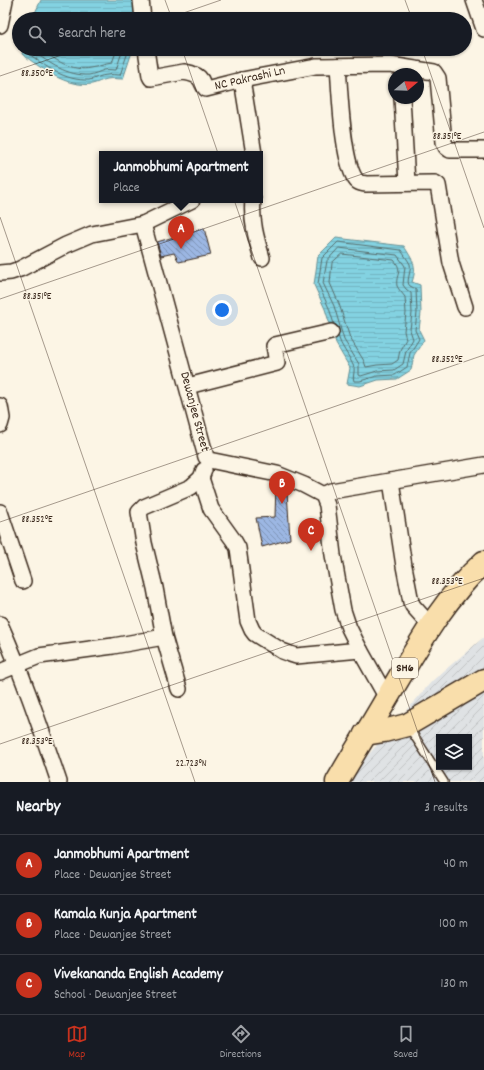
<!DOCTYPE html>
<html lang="en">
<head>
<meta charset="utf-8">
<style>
  body { margin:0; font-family:Dekko,sans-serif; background:#242831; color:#f1f3f6 }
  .controls { position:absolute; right:12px; bottom:12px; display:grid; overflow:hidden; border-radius:0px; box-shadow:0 1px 3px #0004 }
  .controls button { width:36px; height:36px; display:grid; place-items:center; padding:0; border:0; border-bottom:1px solid #363941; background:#171b24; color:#f1f3f6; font:20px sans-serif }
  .compass { position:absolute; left:388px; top:68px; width:36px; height:36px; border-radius:50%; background:#171b24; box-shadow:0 1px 3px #0004; rotate:71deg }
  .you { position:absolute; left:222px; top:310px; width:14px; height:14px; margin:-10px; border:3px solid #fff; border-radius:50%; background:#1a73e8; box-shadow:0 0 0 6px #1a73e833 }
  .badge { display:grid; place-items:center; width:26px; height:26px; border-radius:50%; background:#c8321e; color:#fff; font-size:13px; font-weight:700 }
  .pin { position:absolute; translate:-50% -33px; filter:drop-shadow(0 1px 2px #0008) }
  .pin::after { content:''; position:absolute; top:21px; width:14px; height:12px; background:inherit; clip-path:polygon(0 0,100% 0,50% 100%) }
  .popup { position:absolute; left:99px; top:151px; width:164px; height:52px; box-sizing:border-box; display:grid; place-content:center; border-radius:0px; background:#171b24; filter:drop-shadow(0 1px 3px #0005); font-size:13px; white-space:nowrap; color:#9ea1a6 }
  .popup b { font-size:15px; color:#f1f3f6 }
  .popup::after { content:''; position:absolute; left:50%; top:100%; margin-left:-8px; border:8px solid transparent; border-top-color:#171b24 }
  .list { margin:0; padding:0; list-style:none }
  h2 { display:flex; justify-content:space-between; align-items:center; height:52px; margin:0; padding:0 16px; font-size:17px }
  h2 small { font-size:13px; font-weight:400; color:#9ea1a6 }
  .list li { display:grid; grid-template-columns:26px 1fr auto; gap:12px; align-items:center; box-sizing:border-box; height:60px; padding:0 16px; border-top:1px solid #363941 }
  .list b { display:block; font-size:15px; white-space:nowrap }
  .list p { margin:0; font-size:13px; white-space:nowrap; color:#9ea1a6 }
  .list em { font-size:13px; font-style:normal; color:#9ea1a6 }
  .icon { flex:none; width:22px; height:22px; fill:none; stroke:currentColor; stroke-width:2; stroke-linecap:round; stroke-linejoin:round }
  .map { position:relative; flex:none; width:484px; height:782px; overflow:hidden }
  .search { position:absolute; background:#171b24; box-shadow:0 1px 3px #0004; left:12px; right:12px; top:12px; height:44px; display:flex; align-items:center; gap:10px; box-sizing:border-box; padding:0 14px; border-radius:22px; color:#9ea1a6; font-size:15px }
  .sheet { height:232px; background:#171b24 }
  nav { display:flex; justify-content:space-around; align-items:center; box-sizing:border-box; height:56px; border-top:1px solid #363941; background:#171b24; font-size:11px; color:#9ea1a6 }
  nav a { display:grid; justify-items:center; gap:2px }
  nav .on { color:#c8321e }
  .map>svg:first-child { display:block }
  .industrial { fill:url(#industrial-furrows); fill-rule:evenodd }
  .water { fill:url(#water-rules); stroke:#668f93 }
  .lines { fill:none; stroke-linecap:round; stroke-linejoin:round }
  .shore { stroke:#586d6c; stroke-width:1 }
  .building { fill:url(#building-back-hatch); stroke:#3b2a1e }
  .lane-casing { stroke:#3b2a1e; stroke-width:10 }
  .street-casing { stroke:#3b2a1e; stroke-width:18 }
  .primary-casing { stroke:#3b2a1e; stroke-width:25 }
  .lane { stroke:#fcf5e5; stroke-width:7 }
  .street { stroke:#fcf5e5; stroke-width:15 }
  .primary { stroke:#f9deab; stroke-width:22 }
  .ticks { fill:none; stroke:#3b2a1e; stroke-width:1; stroke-opacity:0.45 }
  .labels { text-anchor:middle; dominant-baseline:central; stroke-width:3; stroke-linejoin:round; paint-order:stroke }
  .shield { fill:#fcf5e5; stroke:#75675a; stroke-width:1 }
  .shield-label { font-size:12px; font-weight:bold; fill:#3b2a1e }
  .street-label { font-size:13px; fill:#3b2a1e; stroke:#fcf5e5 }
  .ticks-label { font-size:10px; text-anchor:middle; fill:#3b2a1e; stroke:#fcf5e5; stroke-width:3; stroke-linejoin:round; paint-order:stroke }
</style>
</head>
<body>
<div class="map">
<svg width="484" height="782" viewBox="0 0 484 782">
  <defs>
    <pattern id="industrial-furrows" width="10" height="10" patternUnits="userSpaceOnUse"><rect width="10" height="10" fill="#dfe2e4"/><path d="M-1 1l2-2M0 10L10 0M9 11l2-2" fill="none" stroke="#c0c2c3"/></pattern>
    <pattern id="water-rules" width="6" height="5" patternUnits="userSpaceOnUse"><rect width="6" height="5" fill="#83d2e1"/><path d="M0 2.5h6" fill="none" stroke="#72b4c1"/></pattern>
    <pattern id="building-back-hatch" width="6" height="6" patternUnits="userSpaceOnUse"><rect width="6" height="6" fill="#9cb7e3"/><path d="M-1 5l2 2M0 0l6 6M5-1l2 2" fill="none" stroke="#8095b7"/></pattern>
  </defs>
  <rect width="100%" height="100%" fill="#fcf5e5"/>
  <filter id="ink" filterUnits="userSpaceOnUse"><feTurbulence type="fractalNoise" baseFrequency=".025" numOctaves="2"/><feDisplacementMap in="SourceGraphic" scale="8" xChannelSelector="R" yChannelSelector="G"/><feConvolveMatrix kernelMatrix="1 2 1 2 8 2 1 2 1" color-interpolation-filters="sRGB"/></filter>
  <g filter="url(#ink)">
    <!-- industrial -->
    <path class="industrial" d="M484,637v145h-139l87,-101zM439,737h30v30h-30z"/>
    <!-- water -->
    <g class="water">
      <path d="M41,0h96l-1,19h-103l1,-4z"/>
      <path d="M23,49h110l-10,30c-5,0 -11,-1 -16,0 -5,1 -10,4 -15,5 -26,4 -51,-16 -70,-30z"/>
      <path d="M336,238l68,8c8,14 14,19 8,36l8,3 1,28 -2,17 5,10 -10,15 -3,15 -14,9 -19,1 -18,6 -13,-2 3,-16 -14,-24 -11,-35 -11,-24 4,-29z"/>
    </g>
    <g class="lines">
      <!-- shore -->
      <g class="shore">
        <path d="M27,49l1,4c18,14 37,28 61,27 6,-1 12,-5 18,-5 4,-1 9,0 13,0l9,-26"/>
        <path d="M32,49l1,2c16,12 34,25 56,24 5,-1 10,-3 15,-5 4,-1 8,0 12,0l7,-21"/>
        <path d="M40,49c14,10 32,23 50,19 8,-1 14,-4 22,-5l5,-14"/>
        <path d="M339,248l58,7 8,11 -2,19 3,4 5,4 1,20 -2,17 3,9 -7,12 -3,13 -9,6 -17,1 -16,5 -2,-1v-11l-15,-24 -10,-34 -11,-23 4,-22z"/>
        <path d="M342,254l52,6c10,12 1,14 3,26 2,4 5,7 8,11l1,16 -2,18 2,8 -6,11 -2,10 -6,4 -15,1 -11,2 -2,-6 -14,-23 -11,-34 -9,-21 2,-20z"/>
        <path d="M334,324l-5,-16 -11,-24 4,-26 16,-16 63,8c3,5 7,10 9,14 2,7 -5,18 0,22 2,1 4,2 6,3l1,24 -2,17 4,9 -9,14 -3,14 -12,8 -18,1 -17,5h-6c-2,-5 2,-11 -1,-16 -4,-10 -12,-18 -15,-29"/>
      </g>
    </g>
    <!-- building -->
    <g class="building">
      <path d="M204,228l7,27 -32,7 -5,-9 -13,3 -4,-14z"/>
      <path d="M276,483l3,1 8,7 3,48 -28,8 -6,-29 19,-1z"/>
    </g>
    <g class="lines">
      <defs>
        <path id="lane" d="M408,726l36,56"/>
        <g id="street">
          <path d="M141,0l2,19"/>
          <path d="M474,0l10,29"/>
          <path d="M0,25l5,-25"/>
          <path d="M146,49l4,27 1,2 33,-6c6,1 14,3 17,8 2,4 2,6 5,9l36,-9 74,-14 74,-1 44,7 4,6 6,64 2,5 4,3h34"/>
          <path d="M338,66c2,24 4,99 19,115 3,3 5,2 9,3l66,-1h3l3,2 13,78 14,44"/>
          <path d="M242,80l12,74"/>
          <path d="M402,98l5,85"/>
          <path d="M253,200c-2,20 3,38 9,58"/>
          <path d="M143,224l63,233 3,3 68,14 27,11 19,10 4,10 6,50 10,55 6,18 11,22 27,48"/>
          <path d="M0,273l11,-1 9,-3 46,-24 26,-11 51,-10 49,-24"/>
          <path d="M188,386l89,-23 -3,-17 1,-1 56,-13"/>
          <path d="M0,406l2,12 -2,7"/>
          <path d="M201,478l10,31 23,32 4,7 10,73 4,9 3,4 27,17 11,4 3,1 64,-6"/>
          <path d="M391,481l13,85 7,36 2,4 18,20"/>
          <path d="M323,495l8,-4 153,-26"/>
          <path d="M0,512l23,69"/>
          <path d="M0,624c23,51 41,105 59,158"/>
          <path d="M0,672l39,-16 74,-10 51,-9"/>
          <path d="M179,689l-15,-52 -9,-49 -11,-45 -5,-31 5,-5 47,-20 10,-9 3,-8"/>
        </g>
        <g id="primary">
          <path d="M365,734l19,-3 23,-6 77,-45"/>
          <path d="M337,782c16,-28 34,-56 50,-84 29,-48 55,-98 97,-136"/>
        </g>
      </defs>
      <!-- lane casing -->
      <use href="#lane" class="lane-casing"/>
      <!-- street casing -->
      <use href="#street" class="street-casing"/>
      <!-- primary casing -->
      <use href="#primary" class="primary-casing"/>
      <!-- lane -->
      <use href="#lane" class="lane"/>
      <!-- street -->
      <use href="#street" class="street"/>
      <!-- primary -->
      <use href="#primary" class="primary"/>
    </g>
  </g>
  <!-- ticks -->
  <path class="ticks" d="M165,0l7,19M405,0l7,19M166,19l55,-19M182,49l253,733M422,49l62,179M0,76l79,-27M0,217l195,565M0,299l484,-167M0,522l484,-167M0,744l484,-166"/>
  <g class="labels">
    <!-- shield labels -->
    <rect class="shield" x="392" y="658" width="26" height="20" rx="3"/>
    <g class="shield-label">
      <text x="405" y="668">SH6</text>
    </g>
    <!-- street labels -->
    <g class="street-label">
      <text transform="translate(250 79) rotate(-13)">NC Pakrashi Ln</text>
      <text transform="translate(194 412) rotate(75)">Dewanjee Street</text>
    </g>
  </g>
  <g class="ticks-label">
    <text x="37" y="76">88.350°E</text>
    <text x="447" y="139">88.351°E</text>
    <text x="37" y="299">88.351°E</text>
    <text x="447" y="362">88.352°E</text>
    <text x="37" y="522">88.352°E</text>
    <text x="447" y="584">88.353°E</text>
    <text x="37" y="744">88.353°E</text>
    <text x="191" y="766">22.723°N</text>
  </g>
</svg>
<div class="controls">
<button><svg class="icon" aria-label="layers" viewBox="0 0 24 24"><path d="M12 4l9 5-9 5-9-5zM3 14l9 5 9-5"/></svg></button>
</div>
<svg class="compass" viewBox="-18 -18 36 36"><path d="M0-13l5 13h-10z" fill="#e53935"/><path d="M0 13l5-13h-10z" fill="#9ea1a6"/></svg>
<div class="you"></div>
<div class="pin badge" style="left:181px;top:249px">A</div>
<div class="popup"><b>Janmobhumi Apartment</b>Place</div>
<div class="pin badge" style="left:282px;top:504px">B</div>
<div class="pin badge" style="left:311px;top:551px">C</div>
<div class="search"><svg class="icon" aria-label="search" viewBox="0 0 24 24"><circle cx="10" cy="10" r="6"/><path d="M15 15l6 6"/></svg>Search here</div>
</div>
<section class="sheet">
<h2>Nearby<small>3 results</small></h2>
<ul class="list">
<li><span class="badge">A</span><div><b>Janmobhumi Apartment</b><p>Place · Dewanjee Street</p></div><em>40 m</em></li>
<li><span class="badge">B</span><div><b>Kamala Kunja Apartment</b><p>Place · Dewanjee Street</p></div><em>100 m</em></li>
<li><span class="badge">C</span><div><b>Vivekananda English Academy</b><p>School · Dewanjee Street</p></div><em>130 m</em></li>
</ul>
</section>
<nav>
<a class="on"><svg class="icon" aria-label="map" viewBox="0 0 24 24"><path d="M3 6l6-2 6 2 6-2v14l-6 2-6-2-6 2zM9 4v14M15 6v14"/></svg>Map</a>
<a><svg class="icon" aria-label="directions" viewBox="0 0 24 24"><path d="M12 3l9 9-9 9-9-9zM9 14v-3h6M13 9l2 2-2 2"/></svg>Directions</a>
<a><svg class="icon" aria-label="saved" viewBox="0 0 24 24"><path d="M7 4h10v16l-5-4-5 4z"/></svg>Saved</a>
</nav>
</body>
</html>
